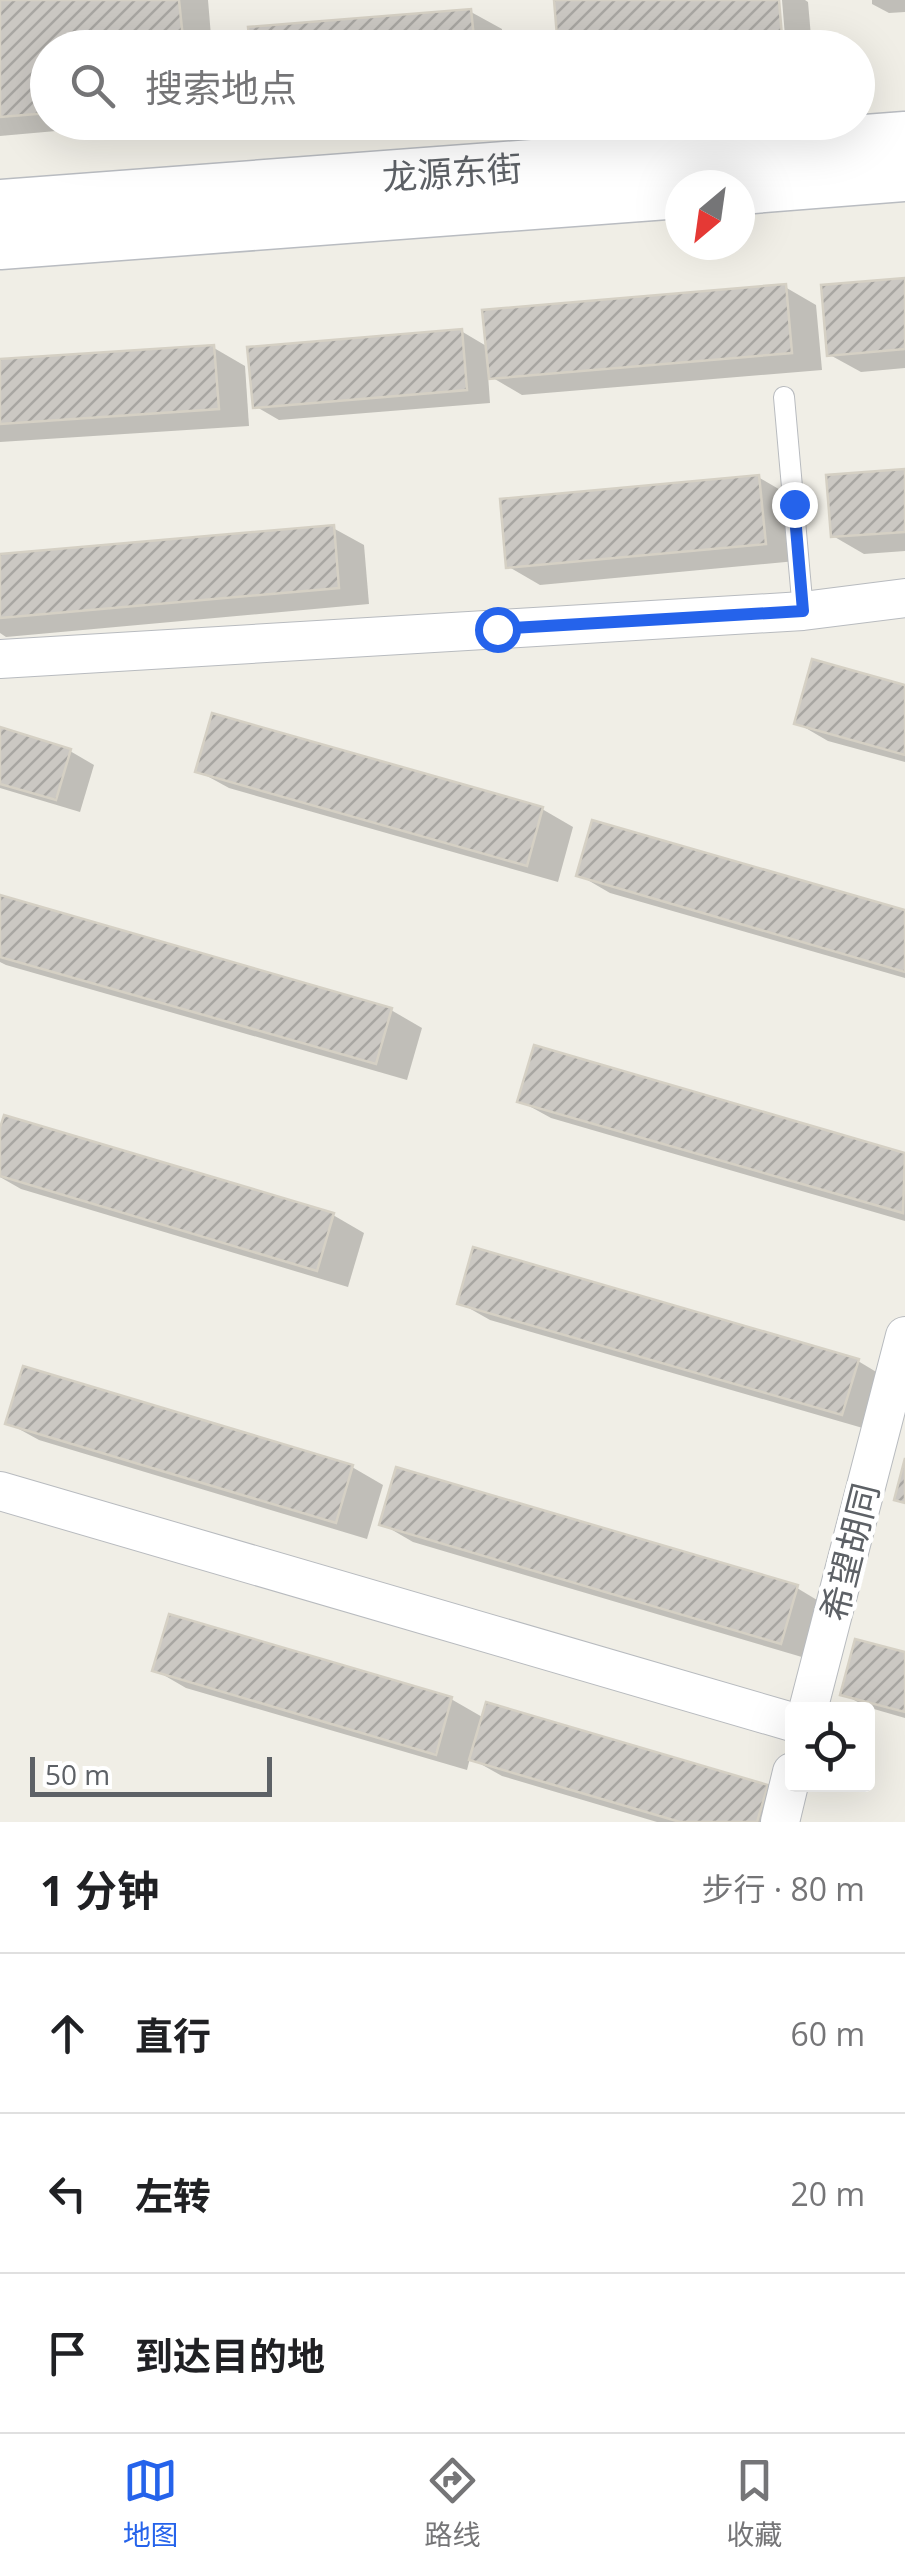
<!DOCTYPE html>
<html lang="zh">
<head>
<meta charset="utf-8">
<style>
  body { margin:0; font-family:"Open Sans","Noto Sans SC",sans-serif; background:#f6f6f6; color:#202124 }
  .controls { position:absolute; right:30px; bottom:30px; display:grid; overflow:hidden; border-radius:10px; box-shadow:0 10px 40px #0002 }
  .controls button { width:90px; height:90px; display:grid; place-items:center; padding:0; border:0; border-bottom:2px solid #e0e0e0; background:#fff; color:#202124; font:50px sans-serif }
  .compass { position:absolute; left:665px; top:170px; width:90px; height:90px; border-radius:50%; background:#fff; box-shadow:0 10px 40px #0002; rotate:209deg }
  .scale { position:absolute; left:30px; bottom:25px; width:242px; box-sizing:border-box; padding-left:10px; border:5px solid #5d6166; border-top:0; font-size:28px; line-height:35px; white-space:nowrap; color:#5d6166; -webkit-text-stroke:8px #fff; paint-order:stroke }
  .stop { position:absolute; width:30px; height:30px; margin:-22px; border:8px solid #2563eb; border-radius:50%; background:#fff }
  .stop.end { background:#2563eb; border-color:#fff; box-shadow:0 2px 10px #0008 }
  .list { margin:0; padding:0; list-style:none }
  h2 { display:flex; justify-content:space-between; align-items:center; height:130px; margin:0; padding:0 40px; font-size:42px }
  h2 small { font-size:32px; font-weight:400; color:#757577 }
  .list li { display:grid; grid-template-columns:65px 1fr auto; gap:30px; align-items:center; box-sizing:border-box; height:160px; padding:0 40px; border-top:2px solid #e0e0e0 }
  .list b { display:block; font-size:38px; white-space:nowrap }
  .list em { font-size:32px; font-style:normal; color:#757577 }
  .icon { flex:none; width:55px; height:55px; fill:none; stroke:currentColor; stroke-width:2; stroke-linecap:round; stroke-linejoin:round }
  .map { position:relative; flex:none; width:905px; height:1822px; overflow:hidden }
  .search { position:absolute; background:#fff; box-shadow:0 10px 40px #0002; left:30px; right:30px; top:30px; height:110px; display:flex; align-items:center; gap:25px; box-sizing:border-box; padding:0 35px; border-radius:55px; color:#757577; font-size:38px }
  .sheet { height:610px; background:#fff }
  nav { display:flex; justify-content:space-around; align-items:center; box-sizing:border-box; height:140px; border-top:2px solid #e0e0e0; background:#fff; font-size:28px; color:#757577 }
  nav a { display:grid; justify-items:center; gap:5px }
  nav .on { color:#2563eb }
  .map>svg:first-child { display:block }
  .shadow { fill:#0003 }
  .building { fill:url(#building-hatch); stroke:#d5d0c4; stroke-width:2.5 }
  .lines { fill:none; stroke-linecap:round; stroke-linejoin:round }
  .lane-casing { stroke:#b8bbbf; stroke-width:22 }
  .street-casing { stroke:#b8bbbf; stroke-width:40 }
  .secondary-casing { stroke:#b9bcc1; stroke-width:55 }
  .lane { stroke:#fff; stroke-width:20 }
  .street { stroke:#fff; stroke-width:38 }
  .secondary { stroke:#fff; stroke-width:52 }
  .route { stroke:#2563eb; stroke-width:12 }
  .labels { text-anchor:middle; dominant-baseline:central; stroke-width:9; stroke-linejoin:round; paint-order:stroke }
  .street-label { font-size:35px; fill:#5d6166; stroke:#fff }
</style>
</head>
<body>
<div class="map">
<svg width="905" height="1822" viewBox="0 0 905 1822">
  <defs>
    <pattern id="building-hatch" width="6" height="6" patternUnits="userSpaceOnUse" patternTransform="scale(2.5)"><rect width="6" height="6" fill="#cbc8c3"/><path d="M-1 1l2-2M0 6l6-6M5 7l2-2" fill="none" stroke="#a8a6a2"/></pattern>
  </defs>
  <rect width="100%" height="100%" fill="#f0eee6"/>
  <!-- shadow -->
  <g class="shadow">
    <path d="M0,0h208l4,48h-164v74h109l-157,14z"/>
    <path d="M584,0h221l3,2 4,46h-26l-4,-48z"/>
    <path d="M872,0h33v12l-16,1 -17,-9z"/>
    <path d="M471,12l31,17 1,19h-251z"/>
    <path d="M905,280v88l-44,4 -31,-17z"/>
    <path d="M785,287l31,18 6,65 -300,25 -34,-20 2,28 -211,17 -24,-14 206,-75 27,16z"/>
    <path d="M214,348l31,18 4,60 -249,16v-80z"/>
    <path d="M905,472v79l-41,3 -31,-18z"/>
    <path d="M758,477l31,18 7,66 -256,24 -31,-18z"/>
    <path d="M333,528l31,17 5,59 -363,33 -6,-4v-76z"/>
    <path d="M905,688v74l-77,-21 -31,-18z"/>
    <path d="M0,730l70,21 24,14 -14,47 -80,-24z"/>
    <path d="M198,771l344,38 31,18 -15,55 -329,-94z"/>
    <path d="M579,875l326,38v65l-295,-85z"/>
    <path d="M0,898l391,112 31,18 -15,52 -401,-115 -6,-3z"/>
    <path d="M535,1048l370,107v66l-354,-103 -31,-17z"/>
    <path d="M0,1137l333,78 31,18 -16,54 -327,-98 -21,-12z"/>
    <path d="M460,1303l398,58 30,18 -15,52 -383,-111z"/>
    <path d="M8,1423l344,44 31,18 -16,54 -328,-99z"/>
    <path d="M382,1524l415,64 30,18 -15,54 -399,-118z"/>
    <path d="M171,1617l280,82 33,19 3,-13 280,82 31,18 -5,17h-136l-155,-46 -32,-18 -3,12 -281,-82 -31,-18z"/>
    <path d="M905,1655v63l-38,-11 -24,-13z"/>
  </g>
  <!-- building -->
  <g class="building">
    <path d="M0,0h179l5,48h-136v65l-48,4z"/>
    <path d="M554,0h225l4,48h-225z"/>
    <path d="M471,9l4,39h-225l-2,-21z"/>
    <path d="M905,278v71l-78,7 -6,-71z"/>
    <path d="M786,284l6,69 -303,26 -7,-69z"/>
    <path d="M462,329l5,61 -214,18 -6,-61z"/>
    <path d="M214,345l5,64 -219,15v-65z"/>
    <path d="M905,469v63l-74,5 -5,-62z"/>
    <path d="M759,475l7,69 -260,24 -6,-69z"/>
    <path d="M334,525l5,63 -339,30v-64z"/>
    <path d="M812,659l93,26v70l-111,-31z"/>
    <path d="M212,713l331,94 -16,59 -332,-94z"/>
    <path d="M0,727l71,22 -15,51 -56,-16z"/>
    <path d="M592,820l313,90v62l-329,-96z"/>
    <path d="M0,895l392,113 -16,56 -376,-107z"/>
    <path d="M534,1045l371,108 -2,60 -386,-111z"/>
    <path d="M4,1115l330,98 -17,58 -317,-95v-48z"/>
    <path d="M473,1247l386,112 -17,56 -385,-111z"/>
    <path d="M23,1366l330,99 -17,58 -331,-99z"/>
    <path d="M905,1458v45l-11,-3z"/>
    <path d="M396,1467l402,118 -17,59 -402,-119z"/>
    <path d="M169,1614l283,83 -16,58 -284,-84z"/>
    <path d="M855,1639l50,13v60l-65,-17z"/>
    <path d="M486,1702l282,83 -11,37h-77l-211,-62z"/>
  </g>
  <g class="lines">
    <defs>
      <path id="lane" d="M784,397l19,214"/>
      <g id="street">
        <path d="M0,659l803,-48 102,-13"/>
        <path d="M0,1491l792,231"/>
        <path d="M808,1710l97,-374"/>
        <path d="M780,1822l12,-50"/>
      </g>
      <g id="secondary">
        <path d="M740,188l165,-13"/>
        <path d="M0,206l905,-68"/>
        <path d="M0,243l680,-51"/>
      </g>
    </defs>
    <!-- lane casing -->
    <use href="#lane" class="lane-casing"/>
    <!-- street casing -->
    <use href="#street" class="street-casing"/>
    <!-- secondary casing -->
    <use href="#secondary" class="secondary-casing"/>
    <!-- lane -->
    <use href="#lane" class="lane"/>
    <!-- street -->
    <use href="#street" class="street"/>
    <!-- secondary -->
    <use href="#secondary" class="secondary"/>
  </g>
  <g class="lines">
    <!-- route -->
    <path class="route" d="M497,629l306,-18 -9,-107"/>
  </g>
  <g class="labels">
    <!-- street labels -->
    <g class="street-label">
      <text transform="translate(452 172) rotate(-4)">龙源东街</text>
      <text transform="translate(849 1552) rotate(-76)">希望胡同</text>
    </g>
  </g>
</svg>
<div class="controls">
<button><svg class="icon" aria-label="locate" viewBox="0 0 24 24"><circle cx="12" cy="12" r="6"/><path d="M12 2v4M12 18v4M2 12h4M18 12h4"/></svg></button>
</div>
<svg class="compass" viewBox="-18 -18 36 36"><path d="M0-13l5 13h-10z" fill="#e53935"/><path d="M0 13l5-13h-10z" fill="#757577"/></svg>
<div class="scale">50 m</div>
<div class="stop" style="left:497px;top:629px"></div>
<div class="stop end" style="left:794px;top:504px"></div>
<div class="search"><svg class="icon" aria-label="search" viewBox="0 0 24 24"><circle cx="10" cy="10" r="6"/><path d="M15 15l6 6"/></svg>搜索地点</div>
</div>
<section class="sheet">
<h2>1 分钟<small>步行 · 80 m</small></h2>
<ul class="list">
<li><svg class="icon" aria-label="ahead" viewBox="0 0 24 24"><path d="M12 20V5M6 11l6-6 6 6"/></svg><div><b>直行</b></div><em>60 m</em></li>
<li><svg class="icon" aria-label="left" viewBox="0 0 24 24"><path d="M17 20v-9H6M10 6l-5 5 5 5"/></svg><div><b>左转</b></div><em>20 m</em></li>
<li><svg class="icon" aria-label="arrive" viewBox="0 0 24 24"><path d="M6 21V4h12l-3 4 3 4H6"/></svg><div><b>到达目的地</b></div></li>
</ul>
</section>
<nav>
<a class="on"><svg class="icon" aria-label="map" viewBox="0 0 24 24"><path d="M3 6l6-2 6 2 6-2v14l-6 2-6-2-6 2zM9 4v14M15 6v14"/></svg>地图</a>
<a><svg class="icon" aria-label="directions" viewBox="0 0 24 24"><path d="M12 3l9 9-9 9-9-9zM9 14v-3h6M13 9l2 2-2 2"/></svg>路线</a>
<a><svg class="icon" aria-label="saved" viewBox="0 0 24 24"><path d="M7 4h10v16l-5-4-5 4z"/></svg>收藏</a>
</nav>
</body>
</html>
